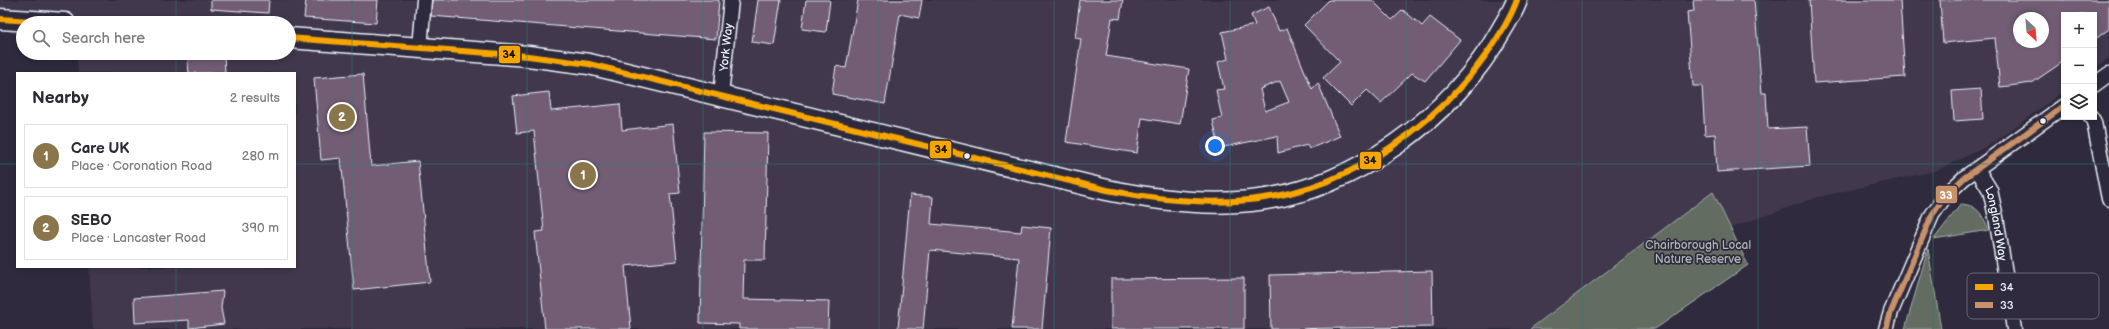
<!DOCTYPE html>
<html lang="en">
<head>
<meta charset="utf-8">
<style>
  body { margin:0; font-family:"Balsamiq Sans",sans-serif; background:#f7f7f7; color:#2b2b33 }
  .controls { position:absolute; right:12px; top:12px; display:grid; overflow:hidden; border-radius:0px; box-shadow:0 2px 6px #0003 }
  .controls button { width:36px; height:36px; display:grid; place-items:center; padding:0; border:0; border-bottom:1px solid #e1e1e2; background:#fff; color:#2b2b33; font:20px sans-serif }
  .compass { position:absolute; left:2013px; top:12px; width:36px; height:36px; border-radius:50%; background:#fff; box-shadow:0 2px 6px #0003; rotate:154deg }
  .you { position:absolute; left:1215px; top:146px; width:14px; height:14px; margin:-10px; border:3px solid #fff; border-radius:50%; background:#1a73e8; box-shadow:0 0 0 6px #1a73e833 }
  .badge { display:grid; place-items:center; width:26px; height:26px; border-radius:50%; background:#8a764a; color:#fff; font-size:13px; font-weight:700 }
  .pin { position:absolute; translate:-50% -50%; border:2px solid #fff; box-shadow:0 1px 4px #0006 }
  .list { margin:0; padding:0; list-style:none }
  h2 { display:flex; justify-content:space-between; align-items:center; height:52px; margin:0; padding:0 16px; font-size:17px }
  h2 small { font-size:13px; font-weight:400; color:#7c7c81 }
  .list li { display:grid; grid-template-columns:26px 1fr auto; gap:12px; align-items:center; box-sizing:border-box; height:64px; margin:0 8px 8px; padding:0 8px; border:1px solid #e1e1e2; border-radius:0px }
  .list b { display:block; font-size:15px; white-space:nowrap }
  .list p { margin:0; font-size:13px; white-space:nowrap; color:#7c7c81 }
  .list em { font-size:13px; font-style:normal; color:#7c7c81 }
  .icon { flex:none; width:22px; height:22px; fill:none; stroke:currentColor; stroke-width:2; stroke-linecap:round; stroke-linejoin:round }
  .map { position:relative; flex:none; width:2109px; height:329px; overflow:hidden }
  .search { position:absolute; background:#fff; box-shadow:0 2px 6px #0003; left:16px; top:16px; width:280px; height:44px; display:flex; align-items:center; gap:10px; box-sizing:border-box; padding:0 14px; border-radius:22px; color:#7c7c81; font-size:15px }
  .panel { position:absolute; background:#fff; box-shadow:0 2px 6px #0003; left:16px; top:72px; width:280px; height:196px; border-radius:0px }
  .map>svg:first-child { display:block }
  .built { fill:#43394e; fill-rule:evenodd }
  .green { fill:#626c60; stroke:#a5aeac }
  .building { fill:#725d75; stroke:#e8f1f8; fill-rule:evenodd }
  .lines { fill:none; stroke-linecap:round; stroke-linejoin:round }
  .street-casing { stroke:#e8f1f8; stroke-width:17 }
  .secondary-casing { stroke:#e8f1f8; stroke-width:23 }
  .street { stroke:#2f2a3d; stroke-width:14 }
  .secondary { stroke:#2f2a3d; stroke-width:20 }
  .bus-1-casing { stroke:#2f2a3d; stroke-width:9 }
  .bus-2-casing { stroke:#2f2a3d; stroke-width:9 }
  .bus-1 { stroke:#f7a600; stroke-width:6 }
  .bus-2 { stroke:#c7916a; stroke-width:6 }
  .grid { fill:none; stroke:#25827c; stroke-width:1; stroke-opacity:0.55 }
  .bus-dot { fill:#e8f1f8; stroke:#2f2a3d; stroke-width:1.5 }
  .labels { text-anchor:middle; dominant-baseline:central; stroke-width:3.5; stroke-linejoin:round; paint-order:stroke }
  .street-label { font-size:12px; fill:#e8f1f8; stroke:#2f2a3d }
  .park-label { font-size:12px; fill:#acb5b4; stroke:#2f2a3d }
  .key { fill:#2f2a3d; stroke:#666675; stroke-width:1 }
  .key-label { font-size:11px; fill:#e8f1f8 }
  .line-badge { stroke:#2f2a3d; stroke-width:1.5 }
  .badge-label { font-size:11px; text-anchor:middle; font-weight:bold; fill:#fff }
  .pale-badge-label { font-size:11px; text-anchor:middle; font-weight:bold; fill:#111 }
</style>
</head>
<body>
<div class="map">
<svg width="2109" height="329" viewBox="0 0 2109 329">
  <rect width="100%" height="100%" fill="#2f2a3d"/>
  <filter id="ink" filterUnits="userSpaceOnUse"><feTurbulence type="fractalNoise" baseFrequency=".025" numOctaves="2"/><feDisplacementMap in="SourceGraphic" scale="8" xChannelSelector="R" yChannelSelector="G"/><feConvolveMatrix kernelMatrix="1 2 1 2 8 2 1 2 1" color-interpolation-filters="sRGB"/></filter>
  <g filter="url(#ink)">
    <!-- built -->
    <path class="built" d="M0,0h2109v58l-15,11v-54h-30v76l-73,53 -53,26 -120,27 -88,31 -17,-36 -183,137h-1437l-4,-62h206v-194h-217l-1,-14 -14,-6h226v-30h-266v14l-23,-9zM2019,18h24v24h-24z"/>
    <!-- green -->
    <g class="green">
      <path d="M1713,192l35,73 -93,64h-125z"/>
      <path d="M1961,204c17,1 22,11 28,26l-55,9z"/>
      <path d="M1928,249l13,80h-36z"/>
    </g>
    <!-- building -->
    <g class="building">
      <path d="M211,0h58l-1,13 -57,-4z"/>
      <path d="M306,0h72l-2,23 -72,-5z"/>
      <path d="M432,0h287l-3,39 -285,-23z"/>
      <path d="M758,0h23l-7,45 -22,-3z"/>
      <path d="M806,0h24l-4,32 -24,-3z"/>
      <path d="M858,0h64l-3,18 -19,-4 -15,90 -53,-10 4,-28 10,2z"/>
      <path d="M1080,0h43l-3,19 -8,-1 -6,38 83,13 -9,55 -38,-6 -5,35 -71,-11 15,-103 -6,-1z"/>
      <path d="M1329,0h43l20,20 11,-10 19,16 8,-9 30,23 -35,41 -13,-8 -31,30 -14,-13 -16,16 -28,-28 17,-16 -36,-37z"/>
      <path d="M1693,0h61l8,93h4l2,36 39,-2 3,39 -93,6 -2,-38 -10,1 -3,-49h-9l-6,-74 7,-1z"/>
      <path d="M1809,0h91l5,77 -91,6z"/>
      <path d="M1940,0h169v29l-15,11v-25h-30v46l-32,22 -32,4 -5,-49 -52,5zM2019,18h24v24h-24z"/>
      <path d="M1269,7l10,24 8,-3 25,61 6,-6 22,53 -31,13 -2,-4 -29,8 -1,-17 -58,12 -6,-28 9,-2 -6,-28 8,-1 -6,-27 10,-3 -6,-27 33,-7 -4,-10zM1280,81l9,21 -24,9 -5,-22z"/>
      <path d="M187,53h37l1,20h-36z"/>
      <path d="M363,74l8,92 47,-5 12,121 -76,8 -13,-132 -20,2 -7,-82z"/>
      <path d="M1981,89l2,30 -29,2 -2,-30z"/>
      <path d="M549,92l2,19 69,-7 2,26 51,-6 7,69 -10,1 7,67 -52,5 6,63h-86l-10,-97 9,-1 -10,-100 -17,2 -4,-37z"/>
      <path d="M704,132l64,1 -3,127h-21l-1,39 86,2 -1,28h-89v-5l-39,-1z"/>
      <path d="M910,195l23,2 -2,27 90,8 1,-7 29,3 -9,101h-30l7,-71 -89,-8 -7,79h-25z"/>
      <path d="M1432,271l1,56 -162,2 -1,-54z"/>
      <path d="M1244,278v51h-133v-50z"/>
      <path d="M223,291l-2,17 3,16 -35,4v-8l-54,3 -1,-25z"/>
    </g>
    <g class="lines">
      <defs>
        <g id="street">
          <path d="M420,48l4,-48"/>
          <path d="M2094,85l15,-11"/>
          <path id="s1" d="M721,95l10,-95"/>
          <path d="M2091,117l3,5 15,77"/>
          <path id="s2" d="M1977,169l13,21 6,27 18,112"/>
          <path d="M1886,329l5,-17 41,-97 14,-20 18,-17 100,-72"/>
        </g>
        <g id="secondary">
          <path d="M0,19l65,4"/>
          <path d="M289,38l239,18 61,8 518,126c48,10 95,16 144,11 101,-10 202,-84 251,-172 5,-9 12,-19 15,-29"/>
        </g>
      </defs>
      <!-- street casing -->
      <use href="#street" class="street-casing"/>
      <!-- secondary casing -->
      <use href="#secondary" class="secondary-casing"/>
      <!-- street -->
      <use href="#street" class="street"/>
      <!-- secondary -->
      <use href="#secondary" class="secondary"/>
      <defs>
        <g id="bus-1">
          <path d="M0,19l65,4"/>
          <path d="M289,38l239,18 61,8 518,126c137,27 237,11 340,-89 25,-25 58,-68 70,-101"/>
        </g>
        <path id="bus-2" d="M1886,329l5,-17 41,-97 14,-20 18,-17 100,-72"/>
      </defs>
      <!-- bus-1 casing -->
      <use href="#bus-1" class="bus-1-casing"/>
      <!-- bus-2 casing -->
      <use href="#bus-2" class="bus-2-casing"/>
      <!-- bus-1 -->
      <use href="#bus-1" class="bus-1"/>
      <!-- bus-2 -->
      <use href="#bus-2" class="bus-2"/>
    </g>
  </g>
  <!-- grid -->
  <path class="grid" d="M176,0v23M352,0v329M527,0v329M703,0v329M879,0v329M1054,0v329M1230,0v329M1406,0v329M1582,0v329M1758,0v329M1933,0v329M176,53v20M0,164h17M295,164h1814M176,267v62"/>
  <!-- markers -->
  <g class="bus-dot">
    <circle cx="2043" cy="121" r="3.5"/>
    <circle cx="967" cy="156" r="3.5"/>
  </g>
  <g class="labels">
    <!-- street labels -->
    <g class="street-label">
      <text stroke="none"><textPath href="#s1" startOffset="48">York Way</textPath></text>
      <text stroke="none"><textPath href="#s2" startOffset="59">Longland Way</textPath></text>
    </g>
    <!-- park labels -->
    <g class="park-label">
      <text x="1698" y="245">Chairborough Local<tspan x="1698" dy="14">Nature Reserve</tspan></text>
    </g>
  </g>
  <!-- legend -->
  <rect x="1967" y="273" width="132" height="46" rx="6" class="key"/>
  <rect x="1975" y="284" width="18" height="6" fill="#f7a600"/>
  <rect x="1975" y="302" width="18" height="6" fill="#c7916a"/>
  <g class="key-label">
    <text x="2000" y="291">34</text>
    <text x="2000" y="309">33</text>
  </g>
  <g class="line-badge">
    <rect x="498" y="45" width="23" height="19" rx="4" fill="#f7a600"/>
    <rect x="929" y="140" width="23" height="19" rx="4" fill="#f7a600"/>
    <rect x="1359" y="151" width="23" height="19" rx="4" fill="#f7a600"/>
    <rect x="1935" y="185" width="23" height="19" rx="4" fill="#c7916a"/>
  </g>
  <g class="badge-label">
    <text x="1946" y="199">33</text>
  </g>
  <g class="pale-badge-label">
    <text x="509" y="58">34</text>
    <text x="941" y="153">34</text>
    <text x="1370" y="164">34</text>
  </g>
</svg>
<div class="controls">
<button>+</button>
<button>−</button>
<button><svg class="icon" aria-label="layers" viewBox="0 0 24 24"><path d="M12 4l9 5-9 5-9-5zM3 14l9 5 9-5"/></svg></button>
</div>
<svg class="compass" viewBox="-18 -18 36 36"><path d="M0-13l5 13h-10z" fill="#e53935"/><path d="M0 13l5-13h-10z" fill="#7c7c81"/></svg>
<div class="you"></div>
<div class="pin badge" style="left:583px;top:175px">1</div>
<div class="pin badge" style="left:342px;top:117px">2</div>
<div class="search"><svg class="icon" aria-label="search" viewBox="0 0 24 24"><circle cx="10" cy="10" r="6"/><path d="M15 15l6 6"/></svg>Search here</div>
<section class="panel">
<h2>Nearby<small>2 results</small></h2>
<ul class="list">
<li><span class="badge">1</span><div><b>Care UK</b><p>Place · Coronation Road</p></div><em>280 m</em></li>
<li><span class="badge">2</span><div><b>SEBO</b><p>Place · Lancaster Road</p></div><em>390 m</em></li>
</ul>
</section>
</div>
</body>
</html>
